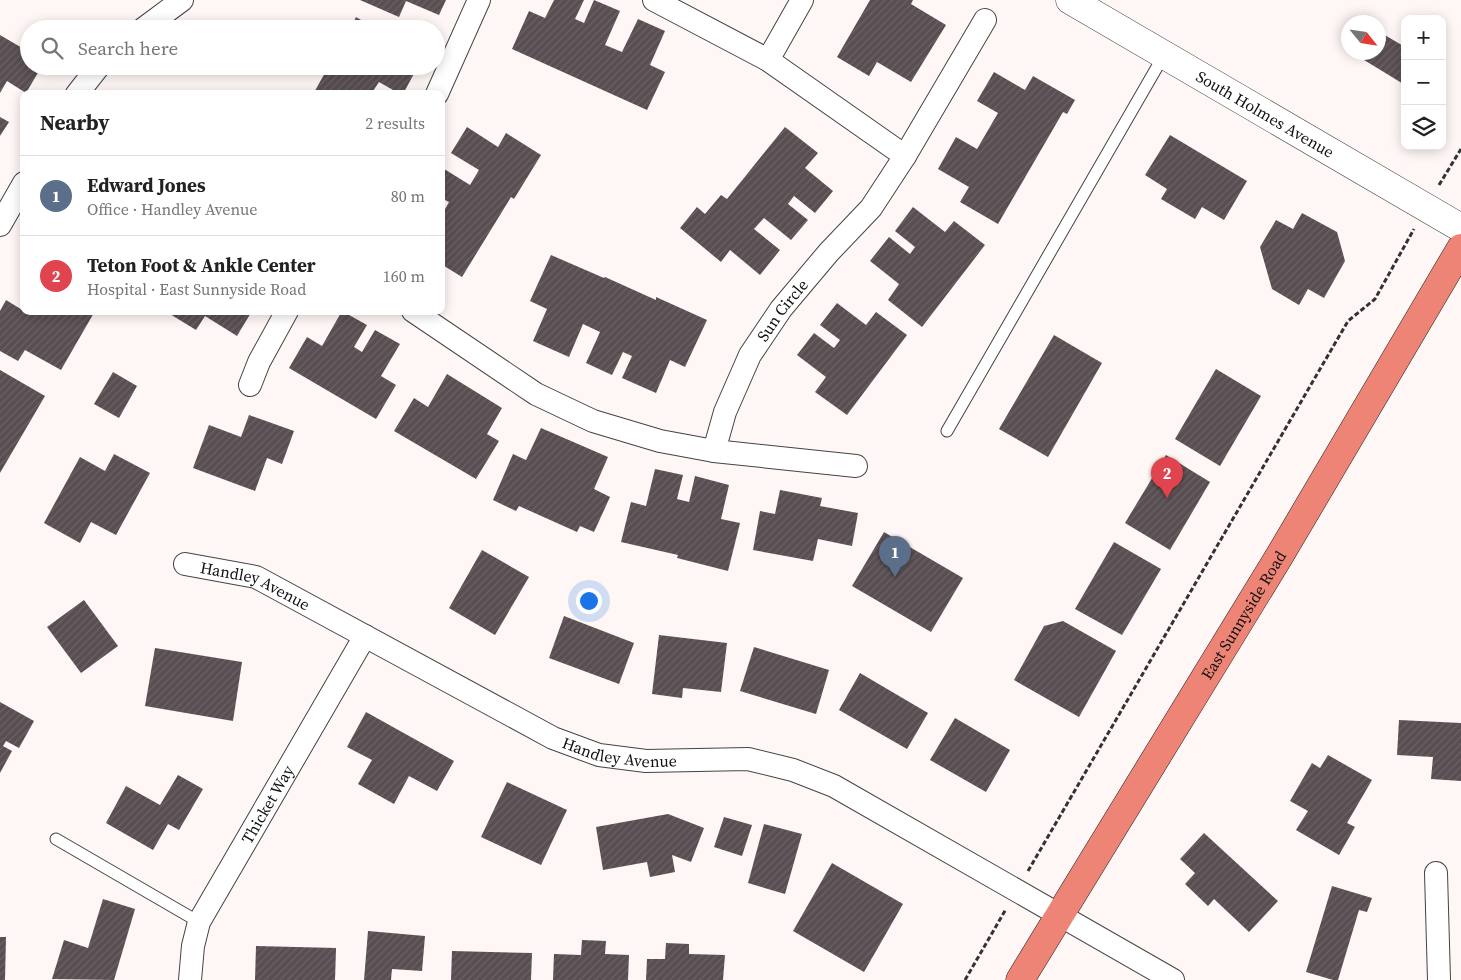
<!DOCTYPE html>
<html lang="en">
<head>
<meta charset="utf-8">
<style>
  body { margin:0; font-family:"Source Serif 4",serif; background:#f2f2f2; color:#222 }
  .controls { position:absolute; right:15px; top:15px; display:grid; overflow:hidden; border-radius:10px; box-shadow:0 2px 12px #0003 }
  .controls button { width:45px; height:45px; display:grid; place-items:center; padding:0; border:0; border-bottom:1px solid #e0e0e0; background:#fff; color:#222; font:25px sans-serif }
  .compass { position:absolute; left:1341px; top:15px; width:45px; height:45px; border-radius:50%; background:#fff; box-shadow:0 2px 12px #0003; rotate:120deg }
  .you { position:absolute; left:588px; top:600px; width:18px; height:18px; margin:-12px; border:4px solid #fff; border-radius:50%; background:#1a73e8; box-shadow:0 0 0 8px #1a73e833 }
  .badge { display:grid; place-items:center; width:32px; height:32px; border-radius:50%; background:#b7328d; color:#fff; font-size:16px; font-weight:700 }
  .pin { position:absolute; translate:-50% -41px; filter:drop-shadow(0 1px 2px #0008) }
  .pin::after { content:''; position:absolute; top:26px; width:18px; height:15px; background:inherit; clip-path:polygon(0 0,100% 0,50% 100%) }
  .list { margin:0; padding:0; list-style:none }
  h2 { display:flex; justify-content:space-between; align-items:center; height:65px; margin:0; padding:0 20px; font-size:21px }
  h2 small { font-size:16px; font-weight:400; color:#767676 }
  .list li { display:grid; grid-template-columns:32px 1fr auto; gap:15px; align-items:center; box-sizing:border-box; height:80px; padding:0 20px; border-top:1px solid #e0e0e0 }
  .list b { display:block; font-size:19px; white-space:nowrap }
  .list p { margin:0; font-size:16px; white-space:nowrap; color:#767676 }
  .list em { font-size:16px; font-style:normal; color:#767676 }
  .icon { flex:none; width:28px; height:28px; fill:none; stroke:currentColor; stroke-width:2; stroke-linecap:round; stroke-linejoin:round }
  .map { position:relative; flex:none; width:1461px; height:980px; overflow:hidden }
  .search { position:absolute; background:#fff; box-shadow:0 2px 12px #0003; left:20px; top:20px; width:425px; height:55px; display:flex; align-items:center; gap:12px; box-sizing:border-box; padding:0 18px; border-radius:28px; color:#767676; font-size:19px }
  .panel { position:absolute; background:#fff; box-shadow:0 2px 12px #0003; left:20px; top:90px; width:425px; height:225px; border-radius:10px }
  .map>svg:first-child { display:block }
  .building { fill:url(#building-hatch) }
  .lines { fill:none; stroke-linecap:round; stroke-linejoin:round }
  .service-casing { stroke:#444; stroke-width:13 }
  .minor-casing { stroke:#444; stroke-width:24 }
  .tertiary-casing { stroke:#444; stroke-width:29 }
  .primary-casing { stroke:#222; stroke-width:29 }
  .path { stroke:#333; stroke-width:3; stroke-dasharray:5 2.5; stroke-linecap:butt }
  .service { stroke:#fff; stroke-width:11 }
  .minor { stroke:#fff; stroke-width:22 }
  .tertiary { stroke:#fff; stroke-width:28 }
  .primary { stroke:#ee8476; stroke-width:28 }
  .labels { text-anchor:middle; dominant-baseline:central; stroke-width:5; stroke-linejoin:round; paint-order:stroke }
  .street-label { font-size:16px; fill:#111; stroke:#fff }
</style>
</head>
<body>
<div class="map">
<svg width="1461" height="980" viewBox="0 0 1461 980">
  <defs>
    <pattern id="building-hatch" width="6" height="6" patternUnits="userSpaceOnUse" patternTransform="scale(1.25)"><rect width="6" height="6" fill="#594e51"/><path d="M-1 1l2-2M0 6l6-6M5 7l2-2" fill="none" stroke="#6c6366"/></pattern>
  </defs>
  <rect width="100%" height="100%" fill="#fef7f5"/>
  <!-- building -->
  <g class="building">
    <path d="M360,0h86l-7,15 -33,-14 -7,16z"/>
    <path d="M554,0h30l-9,19 9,4 10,-23 26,11 -15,34 17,7 16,-33 27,12 -15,34 15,7 -18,38 -135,-61 17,-38 16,7z"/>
    <path d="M870,0h43l-2,4 35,21 -35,57 -34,-20 -8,14 -32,-19z"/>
    <path d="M356,17l20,12h-26z"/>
    <path d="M1378,31l27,16v38l-54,-33h27z"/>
    <path d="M0,35l29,17v14h13l-16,27 -19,-12 -7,12z"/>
    <path d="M329,66h80l7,4 -13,24h-3l-21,-12 -6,9 6,3h-66z"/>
    <path d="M994,72l31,18 8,-14 42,24 -8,14 -4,-2 -65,112 -38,-22 9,-15 -31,-18 18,-32 21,12 21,-36 -21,-12z"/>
    <path d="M0,117l9,5 -9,14z"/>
    <path d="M467,127l31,20 8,-14 35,22 -27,44 -3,-2 -49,80 -21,-13v-55l3,2 5,-9 -8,-4v-31l29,18 9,-15 -28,-17z"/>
    <path d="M785,127l33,26 -13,15 28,23 -18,22 -21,-17 -6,8 20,16 -17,20 -27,-22 -10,11 26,21 -20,25 -30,-25 -9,12 -41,-34 17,-21 8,7 16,-19 6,4z"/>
    <path d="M1170,135l77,46 -23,39 -22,-13 -7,12 -34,-20 6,-10 -22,-14z"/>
    <path d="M913,207l32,25 9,-11 31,24 -63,82 -34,-27 11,-16 -29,-23 19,-24 21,17 5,-7 -20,-16z"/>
    <path d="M1302,213l35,19 8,29 -21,37 -16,-9 -9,16 -27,-16 -12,-42 16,-27 17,9z"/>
    <path d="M551,255l53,23 1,-1 51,23v-3l51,23 -22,47 -15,-7 -14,33 -34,-15 10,-22 -9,-4 -11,23 -26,-12 14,-31 -17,-8 -14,33 -36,-16 14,-32 -17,-8z"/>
    <path d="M6,300l18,11h71l-34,59 -36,-20 -7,11 -18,-10v-40z"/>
    <path d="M837,303l29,22 10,-13 31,23 -60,80 -32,-23 11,-15 -29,-22 17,-22 20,15 6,-8 -20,-15z"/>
    <path d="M165,311h87l-15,25 -32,-20 -9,14z"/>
    <path d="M342,311l25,14 -13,22 8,5 13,-22 25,14 -19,32 15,9 -20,34 -87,-51 18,-31 15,9z"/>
    <path d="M1054,335l48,28 -54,94 -49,-28z"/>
    <path d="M1216,369l45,27 -41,70 -45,-27z"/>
    <path d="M0,370l45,26 -45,77z"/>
    <path d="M113,372l24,14 -18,32 -25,-14z"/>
    <path d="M447,374l55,34 -15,26 12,7 -23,38 -82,-48 20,-33 14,9z"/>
    <path d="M249,415l45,16 -12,33 -15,-6 -12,33 -62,-23 16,-43 32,12z"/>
    <path d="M541,428l67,29 -14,32 16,8 -16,35 -14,-6 -3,6 -58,-26 -3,5 -23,-11 20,-46 13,6z"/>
    <path d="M114,454l36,19 -34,62 -25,-13 -11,21 -36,-20 36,-66 25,14z"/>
    <path d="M1166,455l44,27 -40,68 -45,-27z"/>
    <path d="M655,469l28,6 -6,24 12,3 6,-26 34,9 -8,34 19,4 -12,48 -51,-13 1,-3 -57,-13 10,-40 15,4z"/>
    <path d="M780,490l42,8 -2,8 38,7 -6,33 -34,-7 -5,22 -60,-11 7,-39 15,3z"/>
    <path d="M884,532l79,46 -32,54 -79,-46z"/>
    <path d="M1114,542l47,27 -39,66 -47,-26z"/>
    <path d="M482,550l47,27 -34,58 -46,-27z"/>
    <path d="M84,600l34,46 -37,27 -34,-46z"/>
    <path d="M564,616l70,27 -15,41 -70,-26z"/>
    <path d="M1063,621l53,30 -37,66 -65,-37 30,-54z"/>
    <path d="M659,635l68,8 -6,49 -38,-4 -1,10 -30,-4z"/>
    <path d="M754,647l75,23 -13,44 -76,-23z"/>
    <path d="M155,648l87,14 -9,59 -88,-15z"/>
    <path d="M860,673l68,40 -21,36 -68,-39z"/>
    <path d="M0,702l34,19 -15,27 -13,-7 -3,5 9,5 -12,22z"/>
    <path d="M366,712l88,49 -17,30 -28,-15 -15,28 -36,-20 14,-24 -25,-13z"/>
    <path d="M955,718l55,32 -24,42 -56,-32z"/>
    <path d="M1399,720l62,3v58l-30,-2 2,-22 -36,-2z"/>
    <path d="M1328,755l44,25 -25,43 8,4 -16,28 -43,-25 12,-19 -18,-10 22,-38 8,5z"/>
    <path d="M178,775l25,14 -24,41 -11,-6 -15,26 -47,-27 20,-37 34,19z"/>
    <path d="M507,782l60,28 -26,55 -60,-28z"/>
    <path d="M668,814l36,14 -13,34 -19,-7 3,17 -25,5 -3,-15 -44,8 -7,-43z"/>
    <path d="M724,817l28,8 -10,31 -28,-9z"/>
    <path d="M764,824l38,10 -17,60 -37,-11z"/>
    <path d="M1204,833l74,68 -29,31 -35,-33 -6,7 -23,-22 10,-11 -15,-14z"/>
    <path d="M832,863l71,41 -39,68 -71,-41z"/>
    <path d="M1332,886l40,12 -5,14 -8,-2 -21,70h-5l-27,-8z"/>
    <path d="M103,899l32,10 -21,71 -62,-1 12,-39 24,8z"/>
    <path d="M368,931l57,5 -3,35 -30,-2 -1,11h-27z"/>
    <path d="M0,937h6l-1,43h-5z"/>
    <path d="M582,940l24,1 -1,13 24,1 -1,25h-75l1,-26 27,1z"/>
    <path d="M666,943l23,1v10l36,1 -2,25h-77l1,-21h18z"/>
    <path d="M256,946l80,2 -1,32h-80z"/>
    <path d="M452,951l80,2 -1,27h-80z"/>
  </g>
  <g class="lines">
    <defs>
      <g id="service">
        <path d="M947,431l217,-376"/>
        <path d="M56,839l143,83"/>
      </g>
      <g id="minor">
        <path d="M654,0l114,60 137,96"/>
        <path d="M143,29l39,-29"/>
        <path d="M768,60l34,-60"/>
        <path d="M77,94l22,-28"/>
        <path d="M437,94l42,-94"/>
        <path d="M0,225l24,-42"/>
        <path d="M413,311l123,83 57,27 67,20 54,10 142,15"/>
        <path d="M250,385l9,-23 28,-51"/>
        <path id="s1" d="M714,451l11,-39 25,-57 31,-46 48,-57 42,-44 34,-52 80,-136"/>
        <path id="s2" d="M185,564l71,13 297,161 46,17 47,6 102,-2 45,11 41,16 339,194"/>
        <path d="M1436,873l3,107"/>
        <path id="s3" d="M190,980l3,-34 6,-24 166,-286"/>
      </g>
      <g id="tertiary">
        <path id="s4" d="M1070,0l391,228"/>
      </g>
      <g id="primary">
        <path id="s5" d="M1020,980l260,-425 181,-307"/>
      </g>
    </defs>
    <!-- service casing -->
    <use href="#service" class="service-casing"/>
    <!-- minor casing -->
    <use href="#minor" class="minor-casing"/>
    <!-- tertiary casing -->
    <use href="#tertiary" class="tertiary-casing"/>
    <!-- primary casing -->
    <use href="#primary" class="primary-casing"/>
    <!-- path -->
    <g class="path">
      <path d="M1439,185l22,-36"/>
      <path d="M1028,871l320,-550 27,-22 39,-70"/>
      <path d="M965,980l41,-71"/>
    </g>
    <!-- service -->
    <use href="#service" class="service"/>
    <!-- minor -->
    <use href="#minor" class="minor"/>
    <!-- tertiary -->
    <use href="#tertiary" class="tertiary"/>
    <!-- primary -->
    <use href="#primary" class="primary"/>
  </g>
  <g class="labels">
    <!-- street labels -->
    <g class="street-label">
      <text stroke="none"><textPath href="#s4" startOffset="226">South Holmes Avenue</textPath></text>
      <text stroke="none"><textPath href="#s1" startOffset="158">Sun Circle</textPath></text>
      <text stroke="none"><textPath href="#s2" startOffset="74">Handley Avenue</textPath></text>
      <text stroke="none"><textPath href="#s5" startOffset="428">East Sunnyside Road</textPath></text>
      <text stroke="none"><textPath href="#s2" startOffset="479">Handley Avenue</textPath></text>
      <text stroke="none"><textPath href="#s3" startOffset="195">Thicket Way</textPath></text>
    </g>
  </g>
</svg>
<div class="controls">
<button>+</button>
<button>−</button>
<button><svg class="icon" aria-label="layers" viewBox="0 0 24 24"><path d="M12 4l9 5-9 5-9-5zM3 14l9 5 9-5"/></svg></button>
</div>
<svg class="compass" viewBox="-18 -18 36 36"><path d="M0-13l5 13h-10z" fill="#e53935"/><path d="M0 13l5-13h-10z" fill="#767676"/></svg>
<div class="you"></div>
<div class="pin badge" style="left:895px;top:577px;background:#5c6f8a">1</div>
<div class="pin badge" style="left:1167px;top:498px;background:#e0444e">2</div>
<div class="search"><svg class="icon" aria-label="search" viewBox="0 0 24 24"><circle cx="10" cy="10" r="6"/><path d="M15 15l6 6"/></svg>Search here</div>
<section class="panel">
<h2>Nearby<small>2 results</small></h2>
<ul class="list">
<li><span class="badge" style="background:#5c6f8a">1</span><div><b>Edward Jones</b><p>Office · Handley Avenue</p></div><em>80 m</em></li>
<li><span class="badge" style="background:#e0444e">2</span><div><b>Teton Foot &amp; Ankle Center</b><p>Hospital · East Sunnyside Road</p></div><em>160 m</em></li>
</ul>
</section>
</div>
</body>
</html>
